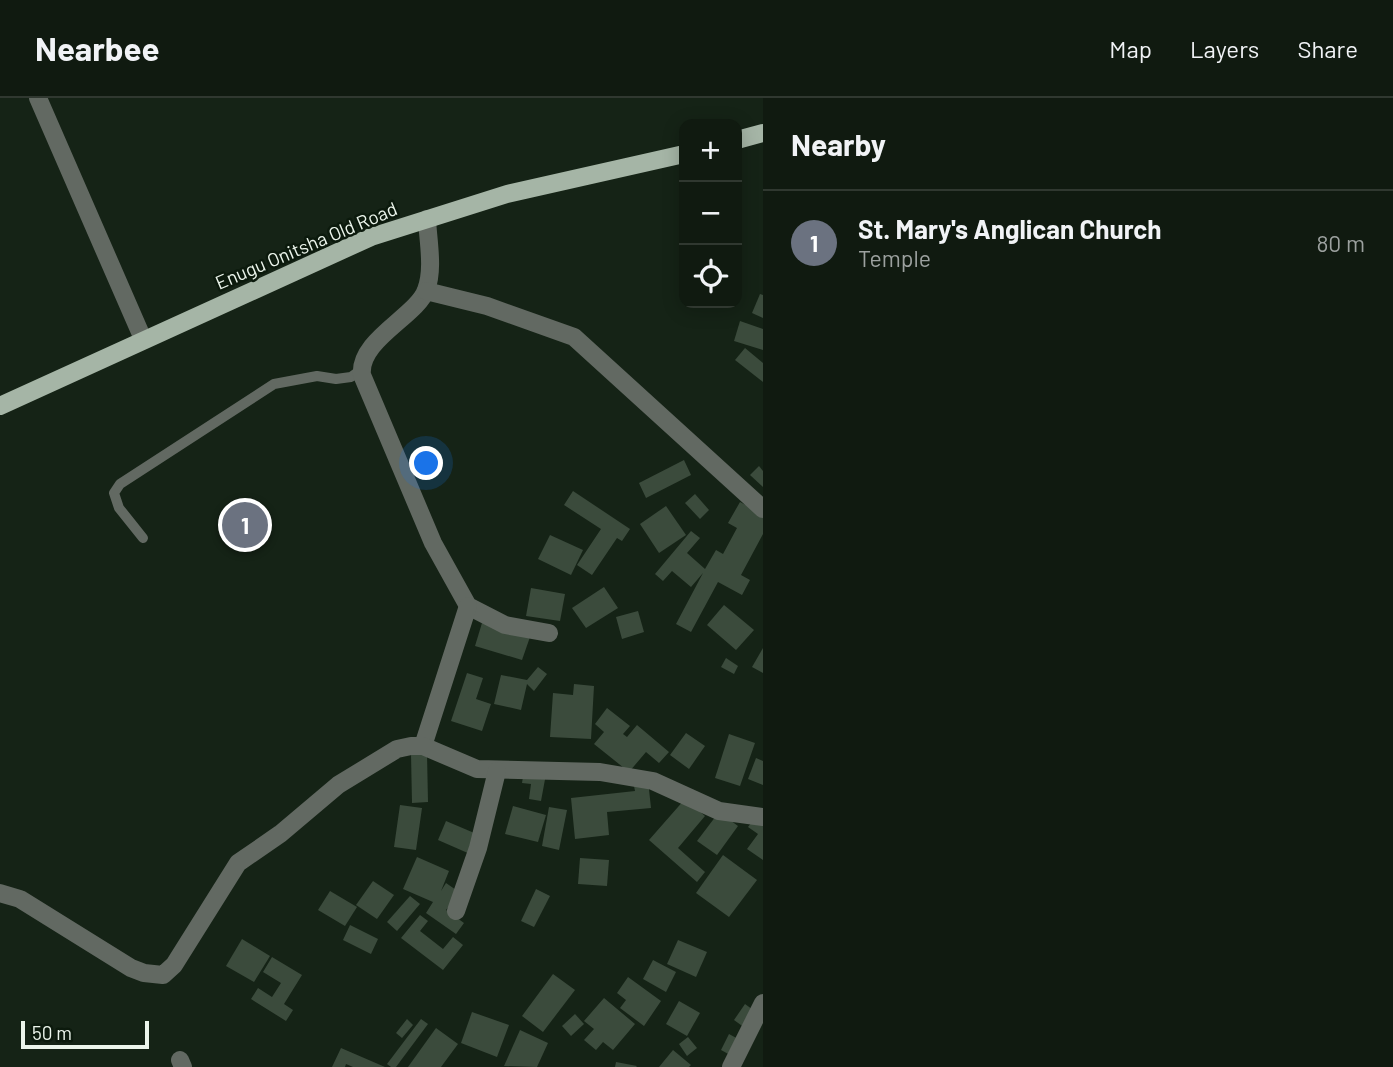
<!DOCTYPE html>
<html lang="en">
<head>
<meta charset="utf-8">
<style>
  body { margin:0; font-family:Barlow,sans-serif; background:#1e271e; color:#f1f3f6 }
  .controls { position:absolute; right:21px; top:21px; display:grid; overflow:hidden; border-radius:14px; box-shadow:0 4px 18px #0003 }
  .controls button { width:63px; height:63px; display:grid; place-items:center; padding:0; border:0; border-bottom:2px solid #303830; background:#101a10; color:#f1f3f6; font:35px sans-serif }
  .scale { position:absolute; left:21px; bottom:18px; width:128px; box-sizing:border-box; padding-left:7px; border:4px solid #ecf5ec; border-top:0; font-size:19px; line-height:24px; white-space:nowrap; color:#ecf5ec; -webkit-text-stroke:5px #0c1a0d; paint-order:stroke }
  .you { position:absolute; left:427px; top:366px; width:24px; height:24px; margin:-18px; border:5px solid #fff; border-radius:50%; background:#1a73e8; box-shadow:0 0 0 10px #1a73e833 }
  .badge { display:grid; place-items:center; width:46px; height:46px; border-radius:50%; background:#a9b0fc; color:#fff; font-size:23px; font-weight:700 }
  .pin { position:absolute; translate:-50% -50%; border:4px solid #fff; box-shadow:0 2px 7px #0006 }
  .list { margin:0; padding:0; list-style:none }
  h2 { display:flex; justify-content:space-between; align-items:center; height:91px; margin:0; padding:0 28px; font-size:30px }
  h2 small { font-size:23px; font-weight:400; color:#9ca19f }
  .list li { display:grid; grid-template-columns:46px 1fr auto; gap:21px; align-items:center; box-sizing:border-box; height:105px; padding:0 28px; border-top:2px solid #303830 }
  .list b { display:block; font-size:26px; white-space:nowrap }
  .list p { margin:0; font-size:23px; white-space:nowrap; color:#9ca19f }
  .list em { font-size:23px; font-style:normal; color:#9ca19f }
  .icon { flex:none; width:38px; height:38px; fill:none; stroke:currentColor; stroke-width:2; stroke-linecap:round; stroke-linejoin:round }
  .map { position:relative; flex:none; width:763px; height:969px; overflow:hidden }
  header { display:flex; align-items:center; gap:42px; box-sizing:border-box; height:98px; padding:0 35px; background:#101a10; border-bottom:2px solid #303830 }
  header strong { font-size:33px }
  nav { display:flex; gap:38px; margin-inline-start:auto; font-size:24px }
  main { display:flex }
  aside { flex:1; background:#101a10 }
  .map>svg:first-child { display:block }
  .building { fill:#3b4b3c }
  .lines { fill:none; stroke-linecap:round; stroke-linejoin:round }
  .service { stroke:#626962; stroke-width:10 }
  .minor { stroke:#626962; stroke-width:18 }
  .primary { stroke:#a5b5a6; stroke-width:18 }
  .labels { text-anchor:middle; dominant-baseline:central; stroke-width:5; stroke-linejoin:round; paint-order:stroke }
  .street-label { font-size:19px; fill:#ecf5ec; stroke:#0c1a0d }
</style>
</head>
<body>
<header>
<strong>Nearbee</strong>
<nav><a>Map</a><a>Layers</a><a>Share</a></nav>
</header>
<main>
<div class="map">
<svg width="763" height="969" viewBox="0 0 763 969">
  <rect width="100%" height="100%" fill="#152316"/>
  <!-- building -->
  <g class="building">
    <path d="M760,196l3,1v23l-11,-5z"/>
    <path d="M740,223l23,8v21l-29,-9z"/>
    <path d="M745,250l18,15v19l-28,-22z"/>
    <path d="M684,362l7,15 -45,23 -7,-15z"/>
    <path d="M759,368l4,5v16l-13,-12z"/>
    <path d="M573,393l57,38 -8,12 -5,-3 -25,37 -15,-10 24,-36 -37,-24z"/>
    <path d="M695,396l14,16 -9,9 -15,-16z"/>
    <path d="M740,404l23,12v20l-22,41 9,5 -8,15 -24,-13 -27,50 -15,-8 27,-51 -12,14 -19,-16 -9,10 -8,-7 36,-43 9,7 -13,15 18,16 11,-19 7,4 14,-26 -9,-5z"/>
    <path d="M666,408l20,29 -27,18 -19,-29z"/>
    <path d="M550,437l33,15 -12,25 -33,-16z"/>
    <path d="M604,489l14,21 -32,20 -14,-20z"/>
    <path d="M531,490l34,6 -5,27 -34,-5z"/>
    <path d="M724,507l30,25 -18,20 -29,-25z"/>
    <path d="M638,513l6,21 -22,7 -6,-22z"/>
    <path d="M482,525l48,14 -8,23 -47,-14z"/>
    <path d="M763,550v25l-11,-6z"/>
    <path d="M726,560l12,8 -4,8 -13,-7z"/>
    <path d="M538,569l9,7 -13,17 -7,-7 -6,26 -27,-6 7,-29 26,5z"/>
    <path d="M467,575l16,5 -7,21 15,5 -9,27 -31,-10z"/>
    <path d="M574,586l20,2 -3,53 -41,-2 3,-44 20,2z"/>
    <path d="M607,610l23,18 -7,8 4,3 10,-12 32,27 -10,11 -13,-11 -17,20 -35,-28 10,-12 -9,-8z"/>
    <path d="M686,635l19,13 -16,23 -19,-14z"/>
    <path d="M729,636l26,9 -15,43 -25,-8z"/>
    <path d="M411,656h16l1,48 -16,1z"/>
    <path d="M756,660l7,3v24l-15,-6z"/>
    <path d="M524,672l22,4 -5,27 -12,-2 2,-15 -9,-1z"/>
    <path d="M648,682l3,28 -44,4 2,23 -34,4 -4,-41 64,-7 -2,-10z"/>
    <path d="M685,701l20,17 -27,32 27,24 -8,10 -48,-42z"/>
    <path d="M400,707l22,3 -6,42 -22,-3z"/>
    <path d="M513,708l33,9 -8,27 -33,-8z"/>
    <path d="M549,709l18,3 -8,40 -17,-4z"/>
    <path d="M760,713l3,3v46l-16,-11 11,-15 -10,-7z"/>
    <path d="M719,714l19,14 -21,29 -20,-14z"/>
    <path d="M446,723l33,14 -9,19 -32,-14z"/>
    <path d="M723,757l34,25 -28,37 -33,-24z"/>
    <path d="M417,759l32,14 -8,20 5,-8 13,9 -13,18 18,13 -8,11 -30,-21 7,-11 -30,-13z"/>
    <path d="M580,760l29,2 -2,26 -29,-2z"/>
    <path d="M373,783l21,14 -17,24 -21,-14z"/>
    <path d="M536,791l14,7 -16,31 -13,-6z"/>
    <path d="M330,793l27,16 -12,19 -27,-16z"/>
    <path d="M410,798l10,8 -23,27 -10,-9z"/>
    <path d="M420,817l8,6 -8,10 23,18 10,-12 10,8 -20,25 -42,-32z"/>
    <path d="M350,827l28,14 -7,15 -28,-14z"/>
    <path d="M242,841l28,17 -16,26 -28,-16z"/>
    <path d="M678,842l29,12 -11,25 -29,-13z"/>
    <path d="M272,859l30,18 -18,29 9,6 -7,11 -35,-22 7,-11 14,9 9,-14 -18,-11z"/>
    <path d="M653,862l23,12 -10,20 -23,-13z"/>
    <path d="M553,876l22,16 -32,42 -21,-16z"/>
    <path d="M628,879l33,24 -17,25 -24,-18 6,-8 -9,-7z"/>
    <path d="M604,900l31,26 -22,26 -10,-8 -7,8 -12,-10 10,-11 -10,-8z"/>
    <path d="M679,903l21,12 -13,23 -21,-12z"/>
    <path d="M745,906l11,8 -11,16 -11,-8z"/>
    <path d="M472,914l37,13 -12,32 -36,-14z"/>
    <path d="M575,916l9,10 -13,12 -9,-10z"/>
    <path d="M407,921l6,6 -11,13 -6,-5z"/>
    <path d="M421,921l7,5 -32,43h-5l-4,-3z"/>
    <path d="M436,930l22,16 -17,23h-33z"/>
    <path d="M520,932l28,13 -11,24 -33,-1z"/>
    <path d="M729,936l11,6 -8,16 -11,-6z"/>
    <path d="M688,939l9,11 -10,8 -8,-12z"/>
    <path d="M341,950l44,19h-32l-7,-3 -1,3h-13z"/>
    <path d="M673,952l18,15 -2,2h-30z"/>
    <path d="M616,964l21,4 -1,1h-21z"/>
  </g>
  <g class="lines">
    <!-- service -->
    <path class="service" d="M143,440l-24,-30 -5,-15 6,-9 154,-100 43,-8 19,3 15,-2 11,-8"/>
    <!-- minor -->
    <g class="minor">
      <path d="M38,0l105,241"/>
      <path d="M427,121c1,22 7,50 -1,71 -9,26 -68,50 -64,85l71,168 35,63 37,19 44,8"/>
      <path d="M426,193l61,15 87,31 189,172"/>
      <path d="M423,648l45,-140"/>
      <path d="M0,795l20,6 111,69 13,5 19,2 11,-10 64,-102 42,-29 58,-49 59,-36 14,-3h12l54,23 123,3 53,9 66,30 44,6"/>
      <path d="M456,813l22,-63 19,-77"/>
      <path d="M180,962l3,7"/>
      <path d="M731,969l32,-64"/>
    </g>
    <!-- primary -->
    <g class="primary">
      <path d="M737,42l26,-7"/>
      <path d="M0,308l371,-169 136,-43 177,-40"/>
    </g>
  </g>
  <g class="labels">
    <!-- street labels -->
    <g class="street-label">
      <text transform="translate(306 147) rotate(-23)">Enugu Onitsha Old Road</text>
    </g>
  </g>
</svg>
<div class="controls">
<button>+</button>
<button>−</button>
<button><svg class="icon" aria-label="locate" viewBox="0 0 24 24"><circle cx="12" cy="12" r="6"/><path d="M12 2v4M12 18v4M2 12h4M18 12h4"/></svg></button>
</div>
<div class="scale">50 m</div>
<div class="you"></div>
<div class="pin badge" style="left:245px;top:427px;background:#6b7280">1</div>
</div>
<aside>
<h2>Nearby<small></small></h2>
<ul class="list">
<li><span class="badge" style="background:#6b7280">1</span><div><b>St. Mary's Anglican Church</b><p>Temple</p></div><em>80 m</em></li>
</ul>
</aside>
</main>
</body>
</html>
